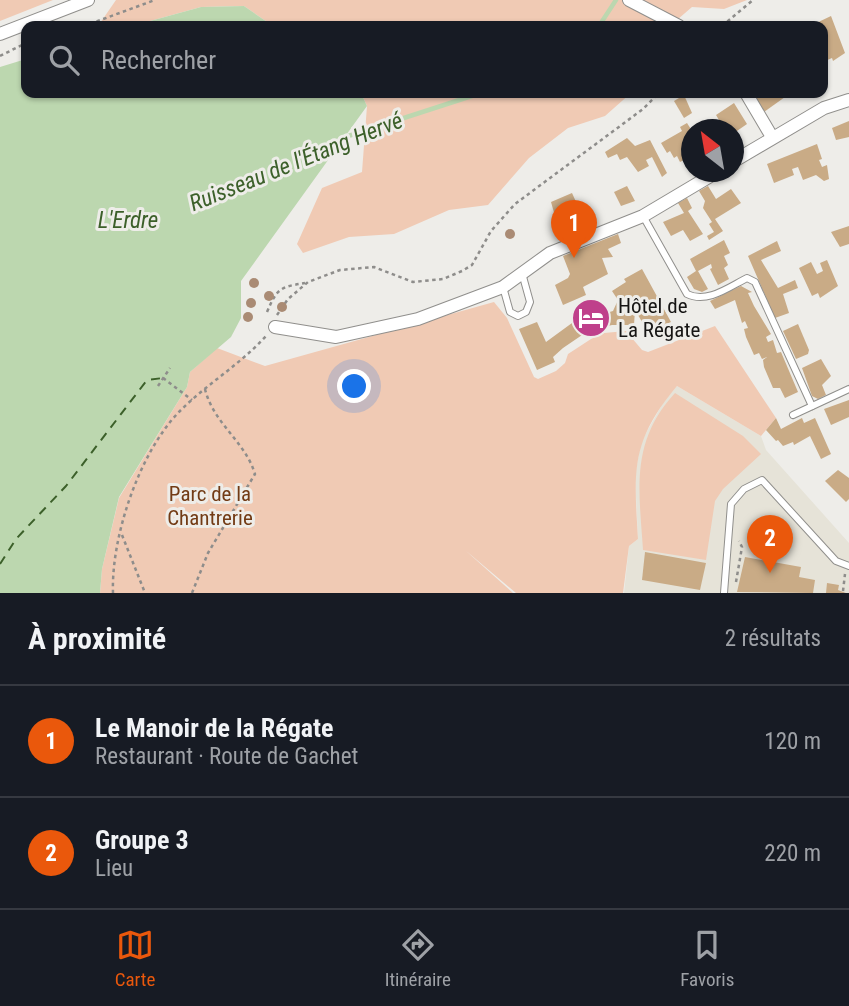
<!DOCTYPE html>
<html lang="fr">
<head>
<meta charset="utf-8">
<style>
  body { margin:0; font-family:"Roboto Condensed",sans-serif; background:#20242c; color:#f1f3f6 }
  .compass { position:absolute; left:681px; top:119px; width:63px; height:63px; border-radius:50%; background:#171b24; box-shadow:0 2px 5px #0004; rotate:329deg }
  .you { position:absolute; left:355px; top:387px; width:24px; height:24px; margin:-18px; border:5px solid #fff; border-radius:50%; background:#1a73e8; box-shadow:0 0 0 10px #1a73e833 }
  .badge { display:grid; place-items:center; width:46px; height:46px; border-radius:50%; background:#ea580c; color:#fff; font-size:23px; font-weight:700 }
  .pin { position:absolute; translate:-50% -58px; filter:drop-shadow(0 2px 4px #0008) }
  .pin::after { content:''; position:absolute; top:37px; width:24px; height:21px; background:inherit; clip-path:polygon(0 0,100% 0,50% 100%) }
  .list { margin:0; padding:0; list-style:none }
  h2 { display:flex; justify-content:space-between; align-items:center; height:91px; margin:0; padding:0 28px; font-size:30px }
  h2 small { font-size:23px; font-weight:400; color:#9ea1a6 }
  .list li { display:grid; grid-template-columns:46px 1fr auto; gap:21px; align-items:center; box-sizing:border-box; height:112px; padding:0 28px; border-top:2px solid #363941 }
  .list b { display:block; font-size:26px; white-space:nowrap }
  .list p { margin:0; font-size:23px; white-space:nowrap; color:#9ea1a6 }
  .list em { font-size:23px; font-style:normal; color:#9ea1a6 }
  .icon { flex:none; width:38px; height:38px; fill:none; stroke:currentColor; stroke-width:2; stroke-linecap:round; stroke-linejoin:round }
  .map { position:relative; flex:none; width:849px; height:593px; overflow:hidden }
  .search { position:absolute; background:#171b24; box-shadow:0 2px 5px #0004; left:21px; right:21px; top:21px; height:77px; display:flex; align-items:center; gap:18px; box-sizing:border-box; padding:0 24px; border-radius:14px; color:#9ea1a6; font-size:26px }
  .sheet { height:315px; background:#171b24 }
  nav { display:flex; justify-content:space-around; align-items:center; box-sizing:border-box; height:98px; border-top:2px solid #363941; background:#171b24; font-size:19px; color:#9ea1a6 }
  nav a { display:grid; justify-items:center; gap:4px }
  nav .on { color:#ea580c }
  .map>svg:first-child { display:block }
  .built { fill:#e6e3d8 }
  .green { fill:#f0cab4 }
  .water { fill:#bcd7af }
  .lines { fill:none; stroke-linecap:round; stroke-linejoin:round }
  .stream { stroke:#bcd7af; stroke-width:4.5 }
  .ferry { stroke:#3c602a; stroke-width:2; stroke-dasharray:9 7; stroke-linecap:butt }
  .building { fill:#c9ab86 }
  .lane-casing { stroke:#908f8c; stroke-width:8 }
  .street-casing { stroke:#908f8c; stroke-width:14 }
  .path { stroke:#8e8d8b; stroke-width:2.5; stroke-dasharray:3.5 3.5; stroke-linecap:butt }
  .lane { stroke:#fff; stroke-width:6 }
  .street { stroke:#fff; stroke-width:12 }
  .tree { fill:#aa8b74 }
  .labels { text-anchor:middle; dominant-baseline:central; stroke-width:6; stroke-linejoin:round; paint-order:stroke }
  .poi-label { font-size:21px; fill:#161514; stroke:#eeede9; text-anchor:start }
  .park-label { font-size:21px; fill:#723b15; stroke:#eeede9 }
  .water-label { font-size:23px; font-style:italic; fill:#3c602a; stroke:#eeede9 }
</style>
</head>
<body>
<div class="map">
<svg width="849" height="593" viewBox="0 0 849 593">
  <rect width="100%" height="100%" fill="#eeede9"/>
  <!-- built -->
  <path class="built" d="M677,386l84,50 5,14 83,93v50h-225l5,-47 9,-7 -3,-64 6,-33 22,-39z"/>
  <!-- green -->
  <g class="green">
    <path d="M0,0h53l-53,21z"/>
    <path d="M116,0h631l-23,9 -32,-2 -22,19h-397l-29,-20 -43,1 -69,19h-34z"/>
    <path d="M361,93h270l-26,23 -37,12 -39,30 -41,47 -39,5 -55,24 -45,3 -46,16 -6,-9 25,-56 40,-16 5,-66z"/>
    <path d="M494,302l13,16 27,59 4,2 18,-8 9,-8 3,-9 23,-15 13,-6 22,-2 16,19 6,2 67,-26 61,92 -15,18 -84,-50c-47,56 -43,85 -39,153l-9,7 -6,47h-107l-51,-43 48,43h-413l2,-24 17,-71 68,-111 3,-15 27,-24 48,18z"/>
    <path d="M675,393l68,43 18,18 -38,35 -8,12 -9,59 -63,-10c-4,-61 -13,-108 32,-157z"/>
  </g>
  <!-- water -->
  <g class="water">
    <path d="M244,6l29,20h-141l69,-19z"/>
    <path d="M26,59v34h335l6,13 -126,175v37l-10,19 -41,35 -3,15 -68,110 -17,72 -2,24h-100v-526z"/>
  </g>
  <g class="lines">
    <!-- stream -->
    <g class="stream">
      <path d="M599,26l17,-26"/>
      <path d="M339,139l142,-46"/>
    </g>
    <!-- ferry -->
    <path class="ferry" d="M0,564l16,-25 50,-53 81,-106 16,-2"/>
  </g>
  <!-- building -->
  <g class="building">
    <path d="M831,16l14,37 -12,8 -1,-3 -7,3 -2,-35h-13z"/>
    <path d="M759,93h23l3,4 -21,15 -10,-16z"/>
    <path d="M684,95l8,18 -8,5 -10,-17z"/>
    <path d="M734,103l13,21 -13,9v-3h-9l-9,-15z"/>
    <path d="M849,121v16l-13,3 -4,-12z"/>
    <path d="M687,123l5,8v25l-12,6 -3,-6 -3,2 -4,-7 -3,2 -6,-10 21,-12 -2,-4z"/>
    <path d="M627,138l8,8 15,-6 17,33 -5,4 -10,-20 -6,3 3,6 -11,6 -11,-15 -7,3 -3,-6 -9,4 -3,-6z"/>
    <path d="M817,144l5,15 -3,1 3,7 5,-2 2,14 -5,2 -8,-6 -13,5 -5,-13 -6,2 2,6 -20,8 -7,-19z"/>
    <path d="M627,186l8,15 -14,5 -7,-14z"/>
    <path d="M708,186l8,13 15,-10 10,14 -26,16 8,12 -14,9 -2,-4 7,-4 -5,-8 3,-2 -9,-14 2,-7 -6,-10z"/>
    <path d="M572,193l10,22 -20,10 -7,-9 -4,-14z"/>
    <path d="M687,198l5,10 -4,3 15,23 -13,7 -7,-11 -12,6 -8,-14 21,-9 -6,-10z"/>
    <path d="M849,226v18l-9,3 -9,-15z"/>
    <path d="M618,234l3,9 -13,6 5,8 -11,1 6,16 -25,13 3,8 -23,10 -8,-20 13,-7 2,-4 -7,-18z"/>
    <path d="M724,240l6,13 -6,3 4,9 -4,3 5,11 -11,6 -8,-16 2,-1 -1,-4 -13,7 10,18 -6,3 -8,-3 -7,-12 9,-6 -6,-12z"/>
    <path d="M777,241l4,10 -20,9 17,28 17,-8 3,8 -15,6 6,19 -14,5 -27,-62z"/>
    <path d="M827,260l11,26 -18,12 -2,-5 -6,3 -13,-28 12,-6 6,12 6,-3 -3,-8z"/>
    <path d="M642,269l29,53 -23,10 -13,-22 -1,15h-22l-24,6 -25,17 -10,9 2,5 -18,8 -18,-41 18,-7 9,20 26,-19 41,-12 5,-11 -6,-9 14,-9 -2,-3z"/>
    <path d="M741,286l11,6 -4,1 6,13 17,28 -5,3 2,5 5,-2 4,13 4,-1 17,40 -13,6 -5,-10h-7l-9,-21 -1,-7 4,-3 -5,2 -3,-6 -5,2 -8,-18 -2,-8 4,-1 -3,-7 -3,2 -7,-23 -20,9 -5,-8z"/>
    <path d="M798,324l11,26 -1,4 -12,5 -13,-28z"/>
    <path d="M821,359l10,17 -9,9 4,10 -8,4 -6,-3 -10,-28z"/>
    <path d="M849,400v17l-18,8 -7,-16z"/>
    <path d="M776,418l5,11 21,-11 2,5 11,-5 16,36 -10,5 -11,-23 -16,9 -1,-3 -10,4 -5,-6 -2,1 -10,-11z"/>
    <path d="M838,470l11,8v21l-3,3 -21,-21z"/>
    <path d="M645,552l61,11 -6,27 -58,-10z"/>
    <path d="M745,557l56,10 -2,10 16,3 -2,13 -76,-1z"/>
    <path d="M827,583l12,2 -1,5 8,3h-20z"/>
  </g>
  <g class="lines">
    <defs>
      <g id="lane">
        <path d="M643,216l44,78c20,10 42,-7 60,-16l8,4 57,124"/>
        <path d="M503,287l7,25 8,4 8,-4 4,-10 -8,-29"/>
        <path d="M793,415l56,-26"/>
        <path d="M724,593l7,-89 13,-15 18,-9 74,81 13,5"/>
      </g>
      <g id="street">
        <path d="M629,0l50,26"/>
        <path d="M0,34l88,-34"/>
        <path d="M746,93l26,44"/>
        <path d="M734,161l90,-53 25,-8"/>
        <path d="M275,327l61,10 82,-18 85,-32 47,-34 93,-37 74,-44"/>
      </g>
    </defs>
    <!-- lane casing -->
    <use href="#lane" class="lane-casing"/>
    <!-- street casing -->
    <use href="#street" class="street-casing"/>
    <!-- path -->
    <g class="path">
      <path d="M69,26l26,-4 60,-22"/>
      <path d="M722,26l31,-26"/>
      <path d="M0,56l26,-13"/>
      <path d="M267,312c10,-23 12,-25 38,-29"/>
      <path d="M277,315l11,-16 20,-17 32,-12 34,-3 39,15 30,-3 19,-8 10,-6 19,-34 24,-27 128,-95 16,-16"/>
      <path d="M163,378l29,22"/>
      <path d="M158,386l12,-18"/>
      <path d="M122,535l23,58"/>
      <path d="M736,582l6,-35 -3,-6"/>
      <path d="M843,591l2,-17"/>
      <path d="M113,593c-2,-56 26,-139 65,-180 27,-28 62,-48 89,-78"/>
      <path d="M192,593l16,-40 47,-79c-10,-33 -42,-51 -50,-85"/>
    </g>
    <!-- lane -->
    <use href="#lane" class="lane"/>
    <!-- street -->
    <use href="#street" class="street"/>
  </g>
  <!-- trees -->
  <g class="tree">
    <circle cx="510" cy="234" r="5"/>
    <circle cx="254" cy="283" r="5"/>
    <circle cx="269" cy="296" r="5"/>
    <circle cx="251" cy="303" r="5"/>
    <circle cx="282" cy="307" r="5"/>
    <circle cx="248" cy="317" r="5"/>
  </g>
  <!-- icons -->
  <defs>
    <symbol id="hotel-disc" viewBox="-11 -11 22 22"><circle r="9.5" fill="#bf408b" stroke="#eeede9"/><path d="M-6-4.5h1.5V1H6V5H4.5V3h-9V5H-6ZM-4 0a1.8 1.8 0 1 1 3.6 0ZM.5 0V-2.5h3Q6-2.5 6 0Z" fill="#fff"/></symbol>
  </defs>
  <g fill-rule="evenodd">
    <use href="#hotel-disc" x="569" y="296" width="44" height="44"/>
  </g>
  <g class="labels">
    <!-- poi labels -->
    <g class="poi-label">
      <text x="618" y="306">Hôtel de<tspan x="618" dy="24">La Régate</tspan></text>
    </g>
    <!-- park labels -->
    <g class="park-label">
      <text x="210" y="494">Parc de la<tspan x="210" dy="24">Chantrerie</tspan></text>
    </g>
    <!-- water labels -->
    <g class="water-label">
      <text transform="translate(296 162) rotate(-22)">Ruisseau de l'Étang Hervé</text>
      <text x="128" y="220">L'Erdre</text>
    </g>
  </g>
</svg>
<svg class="compass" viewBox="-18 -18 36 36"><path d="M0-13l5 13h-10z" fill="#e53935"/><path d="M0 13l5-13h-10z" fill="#9ea1a6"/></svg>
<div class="you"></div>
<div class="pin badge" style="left:574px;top:258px">1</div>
<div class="pin badge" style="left:770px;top:573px">2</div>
<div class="search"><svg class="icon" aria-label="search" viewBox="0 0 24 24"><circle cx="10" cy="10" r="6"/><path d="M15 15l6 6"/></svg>Rechercher</div>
</div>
<section class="sheet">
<h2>À proximité<small>2 résultats</small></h2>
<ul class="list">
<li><span class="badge">1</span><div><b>Le Manoir de la Régate</b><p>Restaurant · Route de Gachet</p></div><em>120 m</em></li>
<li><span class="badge">2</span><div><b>Groupe 3</b><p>Lieu</p></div><em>220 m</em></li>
</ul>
</section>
<nav>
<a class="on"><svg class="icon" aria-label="map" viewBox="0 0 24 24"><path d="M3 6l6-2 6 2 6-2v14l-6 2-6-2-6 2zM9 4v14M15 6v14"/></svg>Carte</a>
<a><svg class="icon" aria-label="directions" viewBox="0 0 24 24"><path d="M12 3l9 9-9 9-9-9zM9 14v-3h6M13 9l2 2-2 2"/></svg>Itinéraire</a>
<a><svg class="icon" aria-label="saved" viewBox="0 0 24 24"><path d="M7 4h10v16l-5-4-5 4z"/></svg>Favoris</a>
</nav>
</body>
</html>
